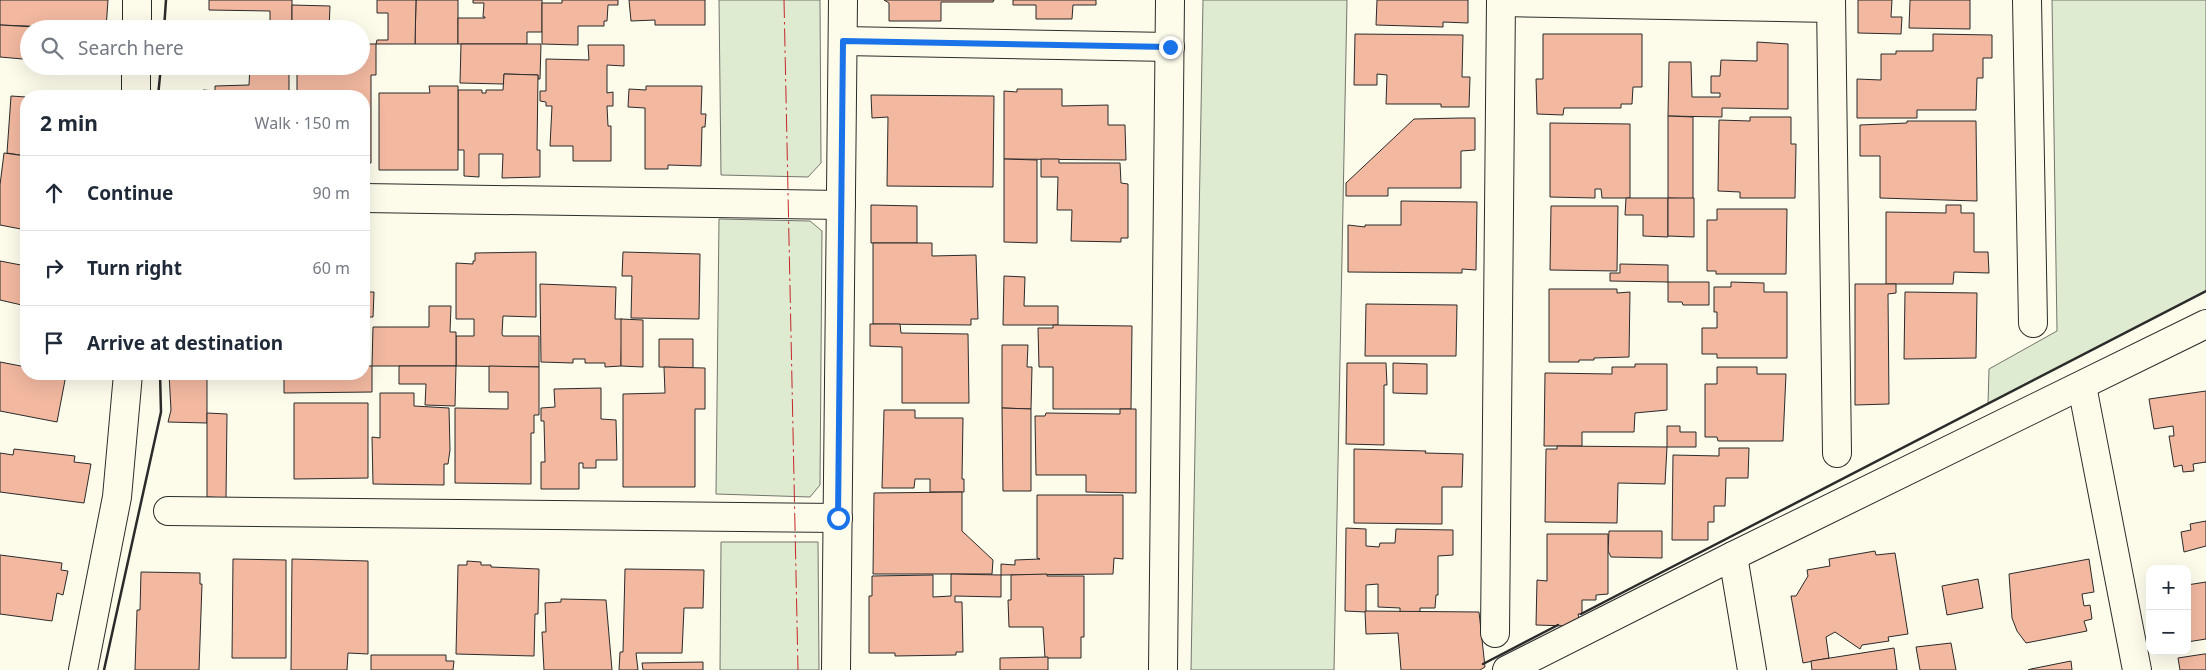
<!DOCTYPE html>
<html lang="en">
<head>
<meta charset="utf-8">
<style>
  body { margin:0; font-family:"Noto Sans",sans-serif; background:#f6f6f7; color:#1f2937 }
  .controls { position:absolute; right:15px; bottom:15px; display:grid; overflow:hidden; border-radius:10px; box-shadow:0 5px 20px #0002 }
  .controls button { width:45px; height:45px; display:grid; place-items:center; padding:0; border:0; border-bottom:1px solid #e0e1e3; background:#fff; color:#1f2937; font:25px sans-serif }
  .stop { position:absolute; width:15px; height:15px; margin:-11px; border:4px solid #1a73e8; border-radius:50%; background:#fff }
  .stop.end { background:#1a73e8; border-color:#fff; box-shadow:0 1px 5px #0008 }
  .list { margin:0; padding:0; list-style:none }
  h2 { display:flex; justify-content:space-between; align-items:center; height:65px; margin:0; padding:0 20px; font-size:21px }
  h2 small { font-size:16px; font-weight:400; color:#747a83 }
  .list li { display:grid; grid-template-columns:32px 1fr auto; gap:15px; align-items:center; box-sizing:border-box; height:75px; padding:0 20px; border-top:1px solid #e0e1e3 }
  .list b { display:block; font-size:19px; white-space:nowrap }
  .list em { font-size:16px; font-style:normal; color:#747a83 }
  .icon { flex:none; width:28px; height:28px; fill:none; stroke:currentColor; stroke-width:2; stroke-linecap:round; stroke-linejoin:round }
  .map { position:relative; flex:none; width:2206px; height:670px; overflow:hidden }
  .search { position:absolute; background:#fff; box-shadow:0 5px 20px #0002; left:20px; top:20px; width:350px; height:55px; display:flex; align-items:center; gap:12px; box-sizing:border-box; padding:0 18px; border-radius:28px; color:#747a83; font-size:19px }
  .panel { position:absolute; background:#fff; box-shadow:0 5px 20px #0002; left:20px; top:90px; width:350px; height:290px; border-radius:20px }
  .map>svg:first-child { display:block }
  .green { fill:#deebd1; stroke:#74746e }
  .building { fill:#f2b8a0; stroke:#2b2b2b }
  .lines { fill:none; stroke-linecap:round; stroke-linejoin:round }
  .street-casing { stroke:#2b2b2b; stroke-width:30 }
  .street { stroke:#fdfbea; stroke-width:28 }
  .wall { stroke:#2b2b2b; stroke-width:2.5 }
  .power { stroke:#c62828; stroke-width:1; stroke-dasharray:18 4 2.5 4; stroke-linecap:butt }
  .route { stroke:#1a73e8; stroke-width:6 }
</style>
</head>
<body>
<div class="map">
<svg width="2206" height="670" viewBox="0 0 2206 670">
  <rect width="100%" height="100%" fill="#fdfbea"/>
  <!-- green -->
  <g class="green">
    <path d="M719,0h101l1,163 -13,14 -87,-2z"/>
    <path d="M1203,0h144l-13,670h-143z"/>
    <path d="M2052,0h154v291l-218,113 1,-35 68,-38z"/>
    <path d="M719,219l91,2 12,10 -2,254 -10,12 -94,-3z"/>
    <path d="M721,542h97l1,128h-99z"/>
  </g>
  <!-- building -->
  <g class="building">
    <path d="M0,0h108l-2,29 -106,-4z"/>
    <path d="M209,0h83v29h-22v-18l-61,-1z"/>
    <path d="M416,0h42v44h-43z"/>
    <path d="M416,0l-1,44h-39l1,-4h11v-27h-11v-13z"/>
    <path d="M473,0h69v32h-15v12h-69v-26h27v-1h-2l1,-14h-11z"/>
    <path d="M562,0h56v5h-10l-1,16h-3v5h-26v19l-36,-1v-41h20z"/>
    <path d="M629,0h76v25h-50v-5l-24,1z"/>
    <path d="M884,0h110l-1,2h-52v19h-52v-18z"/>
    <path d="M1013,0h83v5h-23l-1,14h-36v-14h-23z"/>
    <path d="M1377,0h91v23l-25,-1v5l-67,-2z"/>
    <path d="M1858,0h34l-1,17h11l-1,17 -43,-1z"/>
    <path d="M1910,0h60v29l-61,-1z"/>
    <path d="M292,5l38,1 -1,23h-37z"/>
    <path d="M0,25l35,2 40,2h-46v30h-6l-23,-2z"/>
    <path d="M1355,34l108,1 -1,42h8l-1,30h-28v-3h-55l1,-29 -10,-1v11h-23z"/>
    <path d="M1543,34h99v53h-9l-1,17h-11v4h-57l-1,7 -26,-1 -1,-35h7z"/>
    <path d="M1933,34l59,1v23h-9v20h-6l-1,32h-59v8h-60v-39l24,1v-26h15v-3h37z"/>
    <path d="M1757,42l31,2v65l-66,-1v9l-54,-1 1,-54h22l1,35h28v-4h-9v-17h9l1,-16 36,1z"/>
    <path d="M361,44h15v31h-5v88h-7v-67h-67v-27h39v-3h25z"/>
    <path d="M461,44h80l-1,35h-2v-4l-34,-1v10l-44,-1z"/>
    <path d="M588,45h36v21l-17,-1v28l6,-1v14h-6l1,20h3v35h-38v-15h-23l2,-40h-6v-4l-6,-1v-10h6v-32l43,1z"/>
    <path d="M250,66h39v30h-86v-6l12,1v-5l34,-1z"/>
    <path d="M504,74l34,1 -1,75h3v27l-38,1 1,-24h-24v23l-15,-1v-26h-6v-60h24v3h4v-3h17z"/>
    <path d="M429,86h29v84h-79v-77h51z"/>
    <path d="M646,86h56l-1,28h5l-1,13h-3l-1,39 -33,-1v4h-23v-61l-17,-1 1,-18 17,1z"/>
    <path d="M1017,89h45v17l46,-1v20h17l1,35 -122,-1v-68l13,1z"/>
    <path d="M871,95l123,1 -1,91 -106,-1 1,-69 -16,1z"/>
    <path d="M11,96l15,1v59l-19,-3z"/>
    <path d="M1668,116l25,1v82l-25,-1z"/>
    <path d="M1750,117h41v27h5l-1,54h-55v-6l-22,-1 1,-71 31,1z"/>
    <path d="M1461,118h14v32l-14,1v37h-73v8h-42v-13l68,-64z"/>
    <path d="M1907,121h69l1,80 -97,-3v-42h-20v-31l47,-2z"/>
    <path d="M1550,123l80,1v74h-28l-1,-9h-6v9l-45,-1z"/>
    <path d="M4,153l22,3v74l-26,-5v-40z"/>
    <path d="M1004,159l33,1v83l-33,-1z"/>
    <path d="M1041,159h18v4h61l1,20 7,1v54h-7v4l-50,-1 1,-31h-15l1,-33h-17z"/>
    <path d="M1626,198h42v39l-25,-1v-21h-18z"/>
    <path d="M1668,198h26v39l-26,-1z"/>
    <path d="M1401,201l76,1 -1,68 -14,-1v4l-114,-1v-47l17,2v-2h36z"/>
    <path d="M871,205l46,1v37h-46z"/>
    <path d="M1946,205h15v8h13v39h14l1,21 -35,-1 -1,12h-67v-72l60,1z"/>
    <path d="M1551,206h67l-1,65 -67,-1z"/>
    <path d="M1717,209h70l-1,65h-70v-3h-9v-51h10z"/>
    <path d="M873,243h59v13l44,-1 2,64h-7v6l-98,-1z"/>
    <path d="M536,252v65l-33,-1 -1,18 1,2h36v31l-83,-1v-30h18v-17h-18v-56l17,1v-3h2v-8z"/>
    <path d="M623,252l77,2 -1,65 -68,-1 1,-42h-10z"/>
    <path d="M364,254h5l-1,38h6l-1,25h-6v8h-3z"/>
    <path d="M0,261l26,5v40l-26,-6z"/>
    <path d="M1620,264l48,1v17l-58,-1v-8h10z"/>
    <path d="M1004,276l21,1 -1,29h34v19h-55z"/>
    <path d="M1668,282h41v23h-26l-1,-3h-14z"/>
    <path d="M1731,282l33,1v9h23v66h-70v-4h-15v-26h15v-16h-3v-25h17z"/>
    <path d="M540,284l76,3 -1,32h7l-1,47 -16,1v-4h-20v-4h-12v4l-32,-1z"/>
    <path d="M1855,284h41v9l-8,1 1,110 -34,1z"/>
    <path d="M1549,289h68v4l13,-1 -1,65 -35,1v2h-15v2h-30z"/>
    <path d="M1905,292l72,1 -1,65 -72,1z"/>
    <path d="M1366,304l91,1 -1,51h-91z"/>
    <path d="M429,306h22l-1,26h6v34h-84l1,-39h56z"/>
    <path d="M621,319l22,1v47l-22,-1z"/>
    <path d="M870,324h30l1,9 67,1 1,69h-67v-56l-32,-1z"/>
    <path d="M1053,325l79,1 -1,83h-78v-42h-14l-1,-39h15z"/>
    <path d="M659,339h34v29l-34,-1z"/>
    <path d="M1002,345h26l-1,22h5l-1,42 -29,-1z"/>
    <path d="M0,362l26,5v7l40,1 -9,47 -57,-11z"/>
    <path d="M1347,363h39l1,22h-3v60l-38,-1z"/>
    <path d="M1393,363l34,1v30l-34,-1z"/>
    <path d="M1635,364h32v46l-32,3 -1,19h-52v14h-38l1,-73 67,1v-7h23z"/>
    <path d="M364,366h8v26l-88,1v-19h80z"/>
    <path d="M399,366h57l-1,40 -30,-1 1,-21h-27z"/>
    <path d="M489,366l50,1v48h-5v18h-3v51l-76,-1v-75l53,1v-17h-19z"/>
    <path d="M664,367l41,1v41h-10v78h-72v-93l42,-1z"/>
    <path d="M1717,367h40v7h29l-3,67h-65l-1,-4h-12v-53h12z"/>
    <path d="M169,374h38v49l-39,-1 3,-12z"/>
    <path d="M601,388v31l15,1 1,40h-21v8h-13v-5h-4v26h-38v-27h4l-1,-41h-3v-13l14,-1 -1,-18z"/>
    <path d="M2206,391v72v-1l-13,2 1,7 -11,1 -1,-7 -8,2 -5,-31h5l-1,-10 -19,3 -5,-30z"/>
    <path d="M380,393h34v13l35,2 1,42 -2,14h-4v21l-71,-1 -1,-47 8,1z"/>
    <path d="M294,403h74v75l-74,1z"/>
    <path d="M1002,408l29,1v82h-28z"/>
    <path d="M1120,409h16v84l-50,-1v-17h-50l-1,-59h10l1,-3 74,1z"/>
    <path d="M884,410h31v8h48l-1,61h2v13h-34v-13h-15l-1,9h-32z"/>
    <path d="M207,413l20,1 -1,84 -19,-1z"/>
    <path d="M1667,426h13v6h16v15h-29z"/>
    <path d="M1557,446l110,1 -2,37 -47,-1 -1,40 -72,-1 1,-73h11z"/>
    <path d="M1719,448h30l-1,30h-22l-1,28h-11v16h-6v18h-36l1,-85 46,1z"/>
    <path d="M14,449l61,7 -1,6 17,2 -7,39 -84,-11v-39l13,2z"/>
    <path d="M1354,449l72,2 -1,2 38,1 -1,33h-20v37l-88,-1z"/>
    <path d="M962,492v39l31,29 -1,14h-119l1,-81z"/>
    <path d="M1037,495h86v64l-9,-1 -1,16 -112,1v-11l14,1v-5l25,-1 -3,-1z"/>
    <path d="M2206,521v25l-22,6 -3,-20 10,-2 -1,-6z"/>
    <path d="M1346,528l20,1v17l13,1 1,-4h15l1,-14 57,1v25l-15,1v39h-2l-1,13h-15v4h-20v-4l-22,-1v-23l-12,1v27l-21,-1z"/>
    <path d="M1609,531h53v27l-51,-1 -3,-6z"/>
    <path d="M1547,534h61v60l-12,1v5h-14v14h-4l1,4 -11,8 -32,-1 1,-45 10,1z"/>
    <path d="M1875,551l1,4 19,-2 13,81 -20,3 1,4 -27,4 -2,4 -25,-17 -9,5 3,21 -26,5 -12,-67h5l12,-20 -1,-6 23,-4 -1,-7z"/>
    <path d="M0,555l62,8 -1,7 7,1 -5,24 -6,-2 -5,28 -52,-7z"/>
    <path d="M233,559l53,1v98h-54z"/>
    <path d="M292,559l76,2v93l-20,-1 -1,17h-56z"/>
    <path d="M2089,559l5,33 -12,2 2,12 6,-1 2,14 -8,2 3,10 -61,12 -9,-12 -5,-13 -3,-44z"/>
    <path d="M467,561l14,1v3h10v2l48,2 -1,45h-3l-1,42 -78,-2 2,-89h9z"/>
    <path d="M625,569l79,1 -1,38h-19l-2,45h-46l2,17h-19l1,-18h3z"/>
    <path d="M141,572l59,1v11h2l-3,86h-64l2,-60h3z"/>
    <path d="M951,574l50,1v22l-46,-1v6h7l1,50h-7v3l-61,1v-3h-26v-57h3v-20l61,-1v22l18,-1z"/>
    <path d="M1047,574v2h37v61h-3v21h-36l-2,-31h-34l-1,-27h3v-25z"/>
    <path d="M1978,579l5,29 -36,7 -5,-29z"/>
    <path d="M2206,582v57l-19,3v-57z"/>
    <path d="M561,599l45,1 6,70h-68l-2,-38h4l-1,-29 16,-1z"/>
    <path d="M1365,611l114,1 6,55 -5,3h-79l-3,-37 -32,1z"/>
    <path d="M1951,643l5,27h-36l-4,-23z"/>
    <path d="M1894,648l3,22h-85l-1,-9z"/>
    <path d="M2204,654h2v16h-26l-2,-12z"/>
    <path d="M371,655h75v6h8l-1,9h-82z"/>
    <path d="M1048,657v13h-48v-12z"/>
    <path d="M2071,661l1,9h-44l3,-1z"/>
    <path d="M703,662v8h-60l-1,-7z"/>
  </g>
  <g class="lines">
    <defs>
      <g id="street">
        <path d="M1831,0l6,453"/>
        <path d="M2027,0l6,323"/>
        <path d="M1501,2l330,6"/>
        <path d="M137,29v-29"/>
        <path d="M843,41l327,6"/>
        <path d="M136,96v-30"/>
        <path d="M364,198l477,7"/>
        <path d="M2082,386l55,284"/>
        <path d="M168,511l670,7"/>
        <path d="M1733,556l19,114"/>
        <path d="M1495,633l6,-633"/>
        <path d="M83,670l34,-173 11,-123"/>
        <path d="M836,670l7,-670"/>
        <path d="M1163,670l7,-670"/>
        <path d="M1507,670l226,-114 473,-232"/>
      </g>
    </defs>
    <!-- street casing -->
    <use href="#street" class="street-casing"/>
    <!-- street -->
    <use href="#street" class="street"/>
    <!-- wall -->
    <g class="wall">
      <path d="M164,29l2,-29"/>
      <path d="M158,96l3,-30"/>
      <path d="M1581,614l625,-323"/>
      <path d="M1483,664l75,-39"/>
      <path d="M104,670l57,-258 -1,-38"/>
    </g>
    <!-- power -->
    <path class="power" d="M784,0l14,670"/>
  </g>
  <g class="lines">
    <!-- route -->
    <path class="route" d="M838,518l5,-477 327,6"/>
  </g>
</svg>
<div class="controls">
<button>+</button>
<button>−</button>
</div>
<div class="stop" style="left:838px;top:518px"></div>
<div class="stop end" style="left:1170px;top:47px"></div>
<div class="search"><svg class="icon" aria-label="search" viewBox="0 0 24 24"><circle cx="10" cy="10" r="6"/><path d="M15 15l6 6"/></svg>Search here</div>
<section class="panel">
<h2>2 min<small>Walk · 150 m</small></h2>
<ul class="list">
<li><svg class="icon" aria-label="ahead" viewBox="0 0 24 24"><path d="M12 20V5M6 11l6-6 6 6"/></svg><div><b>Continue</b></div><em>90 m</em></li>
<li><svg class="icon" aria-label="right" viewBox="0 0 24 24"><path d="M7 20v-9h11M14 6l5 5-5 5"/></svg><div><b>Turn right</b></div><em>60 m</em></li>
<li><svg class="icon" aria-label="arrive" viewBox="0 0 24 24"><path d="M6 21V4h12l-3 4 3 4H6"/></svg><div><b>Arrive at destination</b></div></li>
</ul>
</section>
</div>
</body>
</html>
